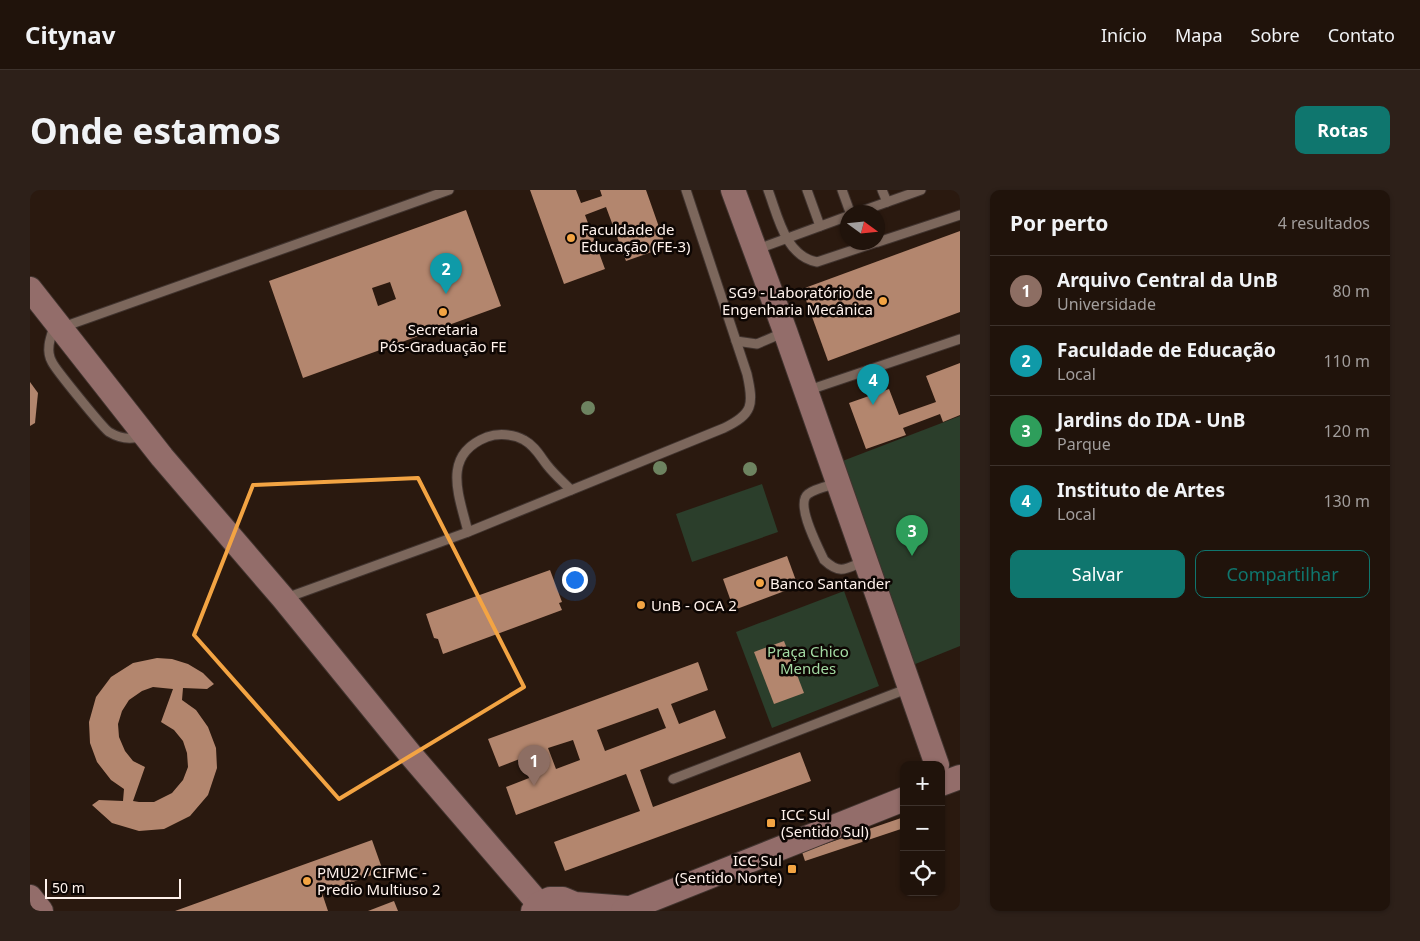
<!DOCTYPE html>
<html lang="pt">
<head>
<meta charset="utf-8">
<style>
  body { margin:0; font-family:"Noto Sans",sans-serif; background:#2d2019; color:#f1f3f6 }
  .controls { position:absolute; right:15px; bottom:15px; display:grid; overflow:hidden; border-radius:10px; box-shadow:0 1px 4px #0004 }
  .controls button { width:45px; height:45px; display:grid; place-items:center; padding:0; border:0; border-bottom:1px solid #3d322c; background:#20130b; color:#f1f3f6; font:25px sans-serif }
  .compass { position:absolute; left:810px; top:15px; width:45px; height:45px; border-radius:50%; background:#20130b; box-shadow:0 1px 4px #0004; rotate:105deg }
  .scale { position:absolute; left:15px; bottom:12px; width:136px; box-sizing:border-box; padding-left:5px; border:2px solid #fff2ec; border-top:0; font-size:14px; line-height:18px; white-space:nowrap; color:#fff2ec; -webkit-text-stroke:4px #0d0603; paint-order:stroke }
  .you { position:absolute; left:544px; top:389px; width:18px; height:18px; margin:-12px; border:4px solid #fff; border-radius:50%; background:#1a73e8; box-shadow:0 0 0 8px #1a73e833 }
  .badge { display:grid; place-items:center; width:32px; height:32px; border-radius:50%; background:#0f766e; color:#fff; font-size:16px; font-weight:700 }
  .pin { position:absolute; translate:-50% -41px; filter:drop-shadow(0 1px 2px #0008) }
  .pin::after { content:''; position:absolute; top:26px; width:18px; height:15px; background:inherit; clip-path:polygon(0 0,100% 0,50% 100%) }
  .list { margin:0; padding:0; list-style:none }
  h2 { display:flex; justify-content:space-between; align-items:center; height:65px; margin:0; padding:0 20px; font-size:21px }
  h2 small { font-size:16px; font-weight:400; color:#a29e9d }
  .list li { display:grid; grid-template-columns:32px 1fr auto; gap:15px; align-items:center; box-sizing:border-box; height:70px; padding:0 20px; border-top:1px solid #3d322c }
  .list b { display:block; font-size:19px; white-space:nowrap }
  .list p { margin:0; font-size:16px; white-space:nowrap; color:#a29e9d }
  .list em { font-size:16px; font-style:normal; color:#a29e9d }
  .actions { display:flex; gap:10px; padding:15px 20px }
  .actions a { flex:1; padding:11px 0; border:1px solid #0f766e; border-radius:10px; text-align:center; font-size:18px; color:#0f766e }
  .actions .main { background:#0f766e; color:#fff }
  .icon { flex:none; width:28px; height:28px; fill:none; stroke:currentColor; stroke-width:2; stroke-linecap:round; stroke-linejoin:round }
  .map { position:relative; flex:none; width:930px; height:721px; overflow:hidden; border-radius:10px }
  header { display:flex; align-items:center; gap:30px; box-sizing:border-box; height:70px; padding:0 25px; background:#20130b; border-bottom:1px solid #3d322c }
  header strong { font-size:24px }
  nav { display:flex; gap:28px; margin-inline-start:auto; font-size:18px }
  .intro { display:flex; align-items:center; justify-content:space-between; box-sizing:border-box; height:120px; padding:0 30px }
  h1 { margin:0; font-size:35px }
  .button { padding:12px 22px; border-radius:10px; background:#0f766e; color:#fff; font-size:18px; font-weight:700 }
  main { display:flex; gap:30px; padding:0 30px }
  aside { flex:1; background:#20130b; border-radius:10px; box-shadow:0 1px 4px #0004 }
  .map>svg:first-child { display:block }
  .green { fill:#2b3e2b }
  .building { fill:#b3866e; fill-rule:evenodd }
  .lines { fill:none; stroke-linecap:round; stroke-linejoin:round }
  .lane-casing { stroke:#41342f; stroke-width:11 }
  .secondary-casing { stroke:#41342f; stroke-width:26 }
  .lane { stroke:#7c675c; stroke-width:9 }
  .secondary { stroke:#936d6a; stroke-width:24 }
  .tree { fill:#6d8360 }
  .marked { fill:none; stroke:#f3a443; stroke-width:4; stroke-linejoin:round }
  .poi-dot { fill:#f3a443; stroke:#0d0603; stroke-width:2 }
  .labels { text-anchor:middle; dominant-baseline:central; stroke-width:5; stroke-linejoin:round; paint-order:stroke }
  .poi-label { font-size:15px; fill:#fff2ec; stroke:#0d0603; text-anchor:start }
  .park-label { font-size:15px; fill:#a3daa3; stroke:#0d0603 }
</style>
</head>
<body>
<header>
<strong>Citynav</strong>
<nav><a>Início</a><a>Mapa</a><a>Sobre</a><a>Contato</a></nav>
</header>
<div class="intro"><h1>Onde estamos</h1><a class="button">Rotas</a></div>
<main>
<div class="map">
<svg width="930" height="721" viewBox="0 0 930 721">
  <rect width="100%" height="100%" fill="#2a190f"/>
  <!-- green -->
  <g class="green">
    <path d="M930,226v230l-57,23 -71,-204z"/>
    <path d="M732,294l16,48 -86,30 -16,-48z"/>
    <path d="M814,401l35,95 -107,42 -36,-96z"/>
  </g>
  <!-- building -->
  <g class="building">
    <path d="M500,0h46l5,13 21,-7 -2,-6h46l20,57 -40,14 -20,-54 -21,8 20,54 -41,15z"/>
    <path d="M436,20l35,96 -198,72 -34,-97zM360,92l6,17 -18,7 -6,-18z"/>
    <path d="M930,41v81l-132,49 -26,-72z"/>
    <path d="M930,173v52l-17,7 -3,-8 -37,14 3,7 -40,14 -17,-46 40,-14 10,26 37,-13 -10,-26z"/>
    <path d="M0,192l8,11 -3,30 -5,3z"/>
    <path d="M757,366l11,30 -64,24 -11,-31z"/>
    <path d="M520,380l12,32 -3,1 3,7 -119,44 -5,-15 -4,-1 -8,-24z"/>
    <path d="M754,451l20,52 -30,11 -20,-52z"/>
    <path d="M127,468l15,1 16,5 15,9 11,11 -7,5 -24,-1 -1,12 14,10 12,17 8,21 1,20 -9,27 -18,21 -26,13 -25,2 -27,-8 -20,-18 7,-5 24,1 1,-12 -13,-9 -14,-18 -7,-19 -1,-21 7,-25 15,-20 22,-14zM123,497l20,2 -12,33 13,8 9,11 4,12 1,14 -5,13 -11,13 -18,9h-15l-6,-1 12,-34 -12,-6 -8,-10 -6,-14 -1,-13 4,-13 7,-11 13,-9z"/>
    <path d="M668,472l10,28 -37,14 8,20 36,-14 11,28 -86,32 13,37 147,-55 11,29 -246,90 -11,-29 86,-31 -14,-37 -110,41 -10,-28 36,-14 -7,-20 -36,14 -11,-28zM628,518l8,20 -61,23 -8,-21zM543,550l7,20 -24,9 -8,-21z"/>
    <path d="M874,627v11l-99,33 -3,-9z"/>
    <path d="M342,650l11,31 -61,22 6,18h-153z"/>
    <path d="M364,711l4,10h-30z"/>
  </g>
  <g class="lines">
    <defs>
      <g id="lane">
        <path d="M738,0c10,26 17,66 49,72l60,-20"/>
        <path d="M777,0l13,36"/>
        <path d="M812,0l8,22"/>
        <path d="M852,0l5,12"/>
        <path d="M829,22l62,-22"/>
        <path d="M848,52l82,-27"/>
        <path d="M725,60l93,-34"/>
        <path d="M25,134c-4,12 -10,26 -3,38 3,7 52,67 57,70 10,6 22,8 33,4"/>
        <path d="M33,137l386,-137"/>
        <path d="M706,151l21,3 28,-12"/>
        <path d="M776,201l154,-52"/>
        <path d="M808,293c-9,3 -22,5 -30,11 -13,10 10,53 16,66 16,15 22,9 40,1"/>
        <path d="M438,342c-9,-37 -27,-77 19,-95 11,-4 27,-3 37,3 11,6 16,16 23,25 7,9 16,17 24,25"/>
        <path d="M256,408l182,-66 256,-104c29,-14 30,-23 23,-54l-61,-184"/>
        <path d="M643,589l236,-91"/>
      </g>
      <g id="secondary">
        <path d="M703,0l52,141 152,434"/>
        <path d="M0,99l132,168 121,141 127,156 129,150"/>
        <path d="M911,594l19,-7"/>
        <path d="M0,707l11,14"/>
        <path d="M503,721l6,-7 11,-5h13l12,5 52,4"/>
        <path d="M593,721l281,-112"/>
      </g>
    </defs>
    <!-- lane casing -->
    <use href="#lane" class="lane-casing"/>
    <!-- secondary casing -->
    <use href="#secondary" class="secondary-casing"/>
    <!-- lane -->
    <use href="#lane" class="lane"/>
    <!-- secondary -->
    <use href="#secondary" class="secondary"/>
  </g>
  <!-- trees -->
  <g class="tree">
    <circle cx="558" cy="218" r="7"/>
    <circle cx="630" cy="278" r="7"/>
    <circle cx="720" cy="279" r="7"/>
  </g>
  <!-- marked area -->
  <path class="marked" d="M388,288l106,209 -185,112 -145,-164 59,-150z"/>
  <!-- markers -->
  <g class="poi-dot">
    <circle cx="541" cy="48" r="5"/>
    <circle cx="853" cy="111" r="5"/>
    <circle cx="413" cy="122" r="5"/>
    <circle cx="730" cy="393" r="5"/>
    <circle cx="611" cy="415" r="5"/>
    <rect x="736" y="628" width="10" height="10" rx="2.5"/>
    <rect x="757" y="674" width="10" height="10" rx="2.5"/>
    <circle cx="277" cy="691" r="5"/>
  </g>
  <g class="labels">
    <!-- poi labels -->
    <g class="poi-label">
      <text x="551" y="39">Faculdade de<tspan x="551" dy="17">Educação (FE-3)</tspan></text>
      <text x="843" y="102" text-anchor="end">SG9 - Laboratório de<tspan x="843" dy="17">Engenharia Mecânica</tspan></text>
      <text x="413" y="139" text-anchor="middle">Secretaria<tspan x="413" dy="17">Pós-Graduação FE</tspan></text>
      <text x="740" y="393">Banco Santander</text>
      <text x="621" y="415">UnB - OCA 2</text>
      <text x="751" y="624">ICC Sul<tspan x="751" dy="17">(Sentido Sul)</tspan></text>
      <text x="752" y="670" text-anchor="end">ICC Sul<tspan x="752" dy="17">(Sentido Norte)</tspan></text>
      <text x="287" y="682">PMU2 / CIFMC -<tspan x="287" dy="17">Predio Multiuso 2</tspan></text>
    </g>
    <!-- park labels -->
    <g class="park-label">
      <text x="778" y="461">Praça Chico<tspan x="778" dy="17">Mendes</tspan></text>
    </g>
  </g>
</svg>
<div class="controls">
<button>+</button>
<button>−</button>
<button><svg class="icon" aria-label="locate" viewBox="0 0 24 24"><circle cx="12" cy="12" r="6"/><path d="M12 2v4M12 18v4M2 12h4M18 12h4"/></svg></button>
</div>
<svg class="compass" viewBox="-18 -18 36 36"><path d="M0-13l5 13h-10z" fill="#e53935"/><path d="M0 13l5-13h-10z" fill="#a29e9d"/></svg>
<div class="scale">50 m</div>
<div class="you"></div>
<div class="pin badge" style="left:504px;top:596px;background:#8d6e63">1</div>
<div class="pin badge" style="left:416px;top:104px;background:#0f9aa8">2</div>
<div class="pin badge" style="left:882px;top:366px;background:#2e9e5b">3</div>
<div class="pin badge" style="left:843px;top:215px;background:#0f9aa8">4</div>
</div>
<aside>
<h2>Por perto<small>4 resultados</small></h2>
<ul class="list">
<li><span class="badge" style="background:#8d6e63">1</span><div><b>Arquivo Central da UnB</b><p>Universidade</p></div><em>80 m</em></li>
<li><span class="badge" style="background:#0f9aa8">2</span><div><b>Faculdade de Educação</b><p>Local</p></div><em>110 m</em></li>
<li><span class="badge" style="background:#2e9e5b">3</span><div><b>Jardins do IDA - UnB</b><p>Parque</p></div><em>120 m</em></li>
<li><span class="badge" style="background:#0f9aa8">4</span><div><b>Instituto de Artes</b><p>Local</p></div><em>130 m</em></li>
</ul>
<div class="actions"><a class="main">Salvar</a><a>Compartilhar</a></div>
</aside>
</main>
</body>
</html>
